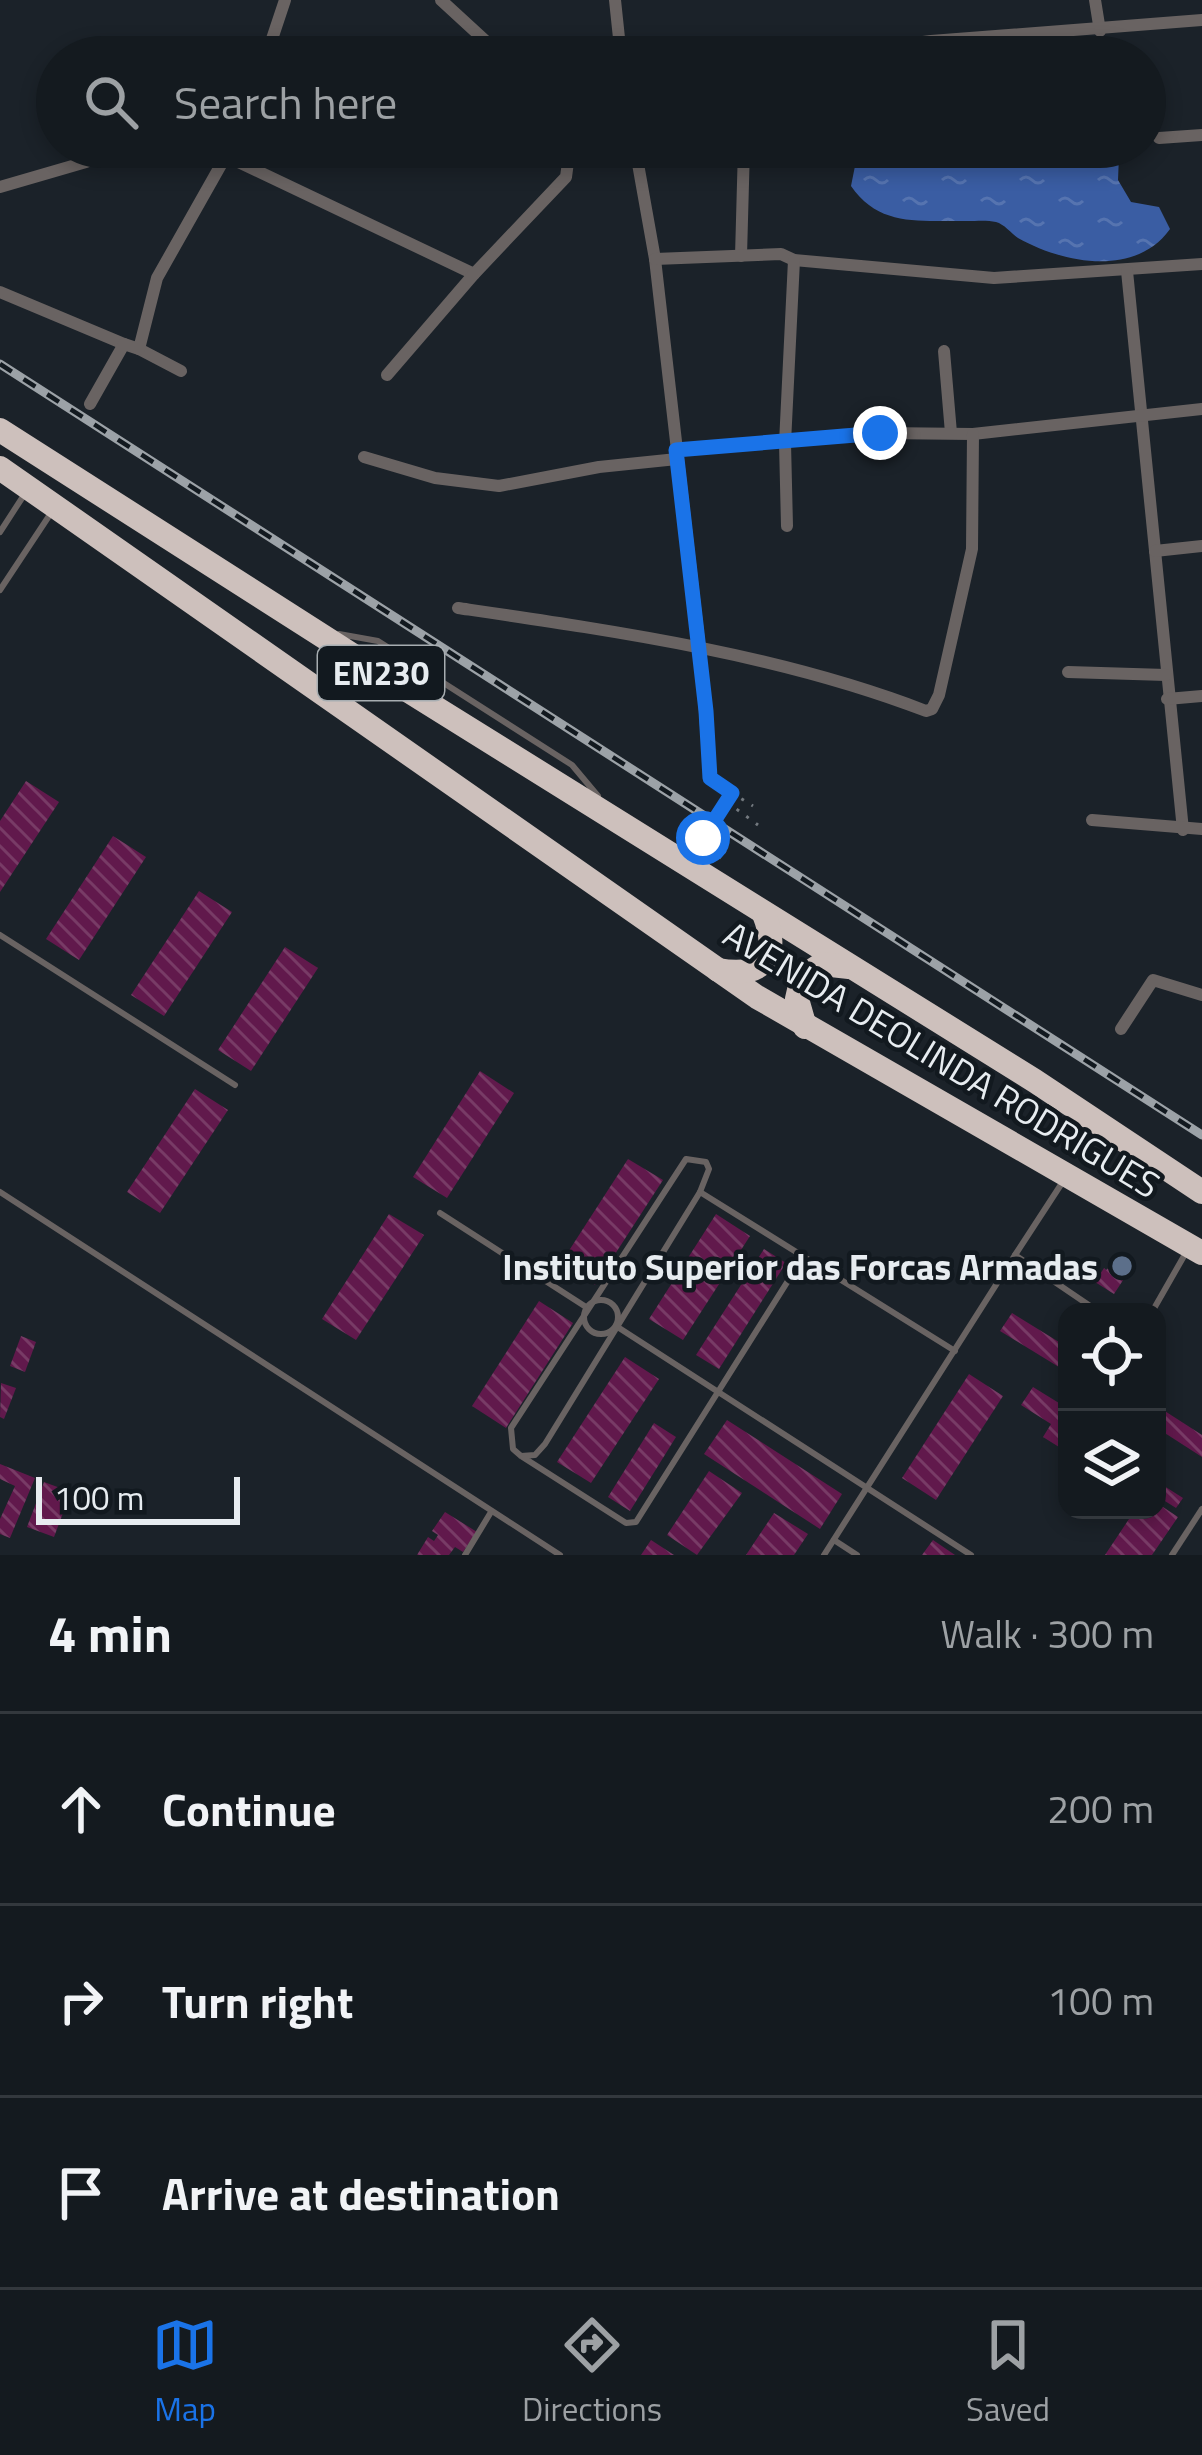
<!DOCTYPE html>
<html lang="en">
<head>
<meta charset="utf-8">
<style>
  body { margin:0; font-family:"Titillium Web",sans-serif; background:#1d2328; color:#f1f3f6 }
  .controls { position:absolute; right:36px; bottom:36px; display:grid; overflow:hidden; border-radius:24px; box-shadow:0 6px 18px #0003 }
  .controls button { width:108px; height:108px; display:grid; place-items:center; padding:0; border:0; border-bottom:3px solid #33383d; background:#141a1f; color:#f1f3f6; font:60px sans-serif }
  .scale { position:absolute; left:36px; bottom:30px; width:204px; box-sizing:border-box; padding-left:12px; border:6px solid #e7ecf0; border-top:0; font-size:33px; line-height:42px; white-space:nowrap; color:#e7ecf0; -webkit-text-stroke:9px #12191f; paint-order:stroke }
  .stop { position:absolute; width:36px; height:36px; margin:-27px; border:9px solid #1a73e8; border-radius:50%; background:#fff }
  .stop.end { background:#1a73e8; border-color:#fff; box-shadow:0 3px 12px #0008 }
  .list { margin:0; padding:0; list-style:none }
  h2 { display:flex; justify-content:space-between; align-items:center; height:156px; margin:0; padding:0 48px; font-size:51px }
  h2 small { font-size:39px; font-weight:400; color:#9da1a4 }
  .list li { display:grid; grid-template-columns:78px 1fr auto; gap:36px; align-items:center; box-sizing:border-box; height:192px; padding:0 48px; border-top:3px solid #33383d }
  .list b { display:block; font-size:45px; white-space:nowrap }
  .list em { font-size:39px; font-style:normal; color:#9da1a4 }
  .icon { flex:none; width:66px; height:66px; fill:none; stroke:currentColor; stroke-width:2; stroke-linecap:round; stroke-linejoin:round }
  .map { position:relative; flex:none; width:1202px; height:1555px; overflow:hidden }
  .search { position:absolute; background:#141a1f; box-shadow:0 6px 18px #0003; left:36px; right:36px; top:36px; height:132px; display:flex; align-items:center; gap:30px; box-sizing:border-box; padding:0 42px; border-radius:66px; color:#9da1a4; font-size:45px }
  .sheet { height:732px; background:#141a1f }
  nav { display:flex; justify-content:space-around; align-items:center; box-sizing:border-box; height:168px; border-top:3px solid #33383d; background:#141a1f; font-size:33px; color:#9da1a4 }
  nav a { display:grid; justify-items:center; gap:6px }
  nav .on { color:#1a73e8 }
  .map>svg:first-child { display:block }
  .water { fill:url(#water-ripples) }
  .building { fill:url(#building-back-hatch) }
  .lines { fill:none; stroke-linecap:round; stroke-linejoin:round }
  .path { stroke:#73797f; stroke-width:3; stroke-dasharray:3 9; stroke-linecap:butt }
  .lane { stroke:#696362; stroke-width:6 }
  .street { stroke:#696362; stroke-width:12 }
  .highway { stroke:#cdc0bc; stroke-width:24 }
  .rail-casing { stroke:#9ca2a7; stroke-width:9 }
  .rail { stroke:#12191f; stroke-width:4.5; stroke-dasharray:14; stroke-linecap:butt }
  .path-bridge { stroke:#73797f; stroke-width:3; stroke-dasharray:3 9; stroke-linecap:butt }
  .route { stroke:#1a73e8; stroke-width:15 }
  .service-dot { fill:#5c6f8a; stroke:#12191f; stroke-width:4.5 }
  .labels { text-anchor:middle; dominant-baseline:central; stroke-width:9; stroke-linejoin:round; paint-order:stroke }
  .shield { fill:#12191f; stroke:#a7adb1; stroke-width:3 }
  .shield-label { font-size:33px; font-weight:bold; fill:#e7ecf0 }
  .street-label { font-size:36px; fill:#e7ecf0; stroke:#12191f }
  .poi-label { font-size:36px; font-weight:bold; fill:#e7ecf0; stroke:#12191f; text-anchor:end }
</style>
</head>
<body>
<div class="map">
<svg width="1202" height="1555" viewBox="0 0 1202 1555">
  <defs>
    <pattern id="water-ripples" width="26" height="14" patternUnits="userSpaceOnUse" patternTransform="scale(3)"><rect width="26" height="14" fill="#3a5da3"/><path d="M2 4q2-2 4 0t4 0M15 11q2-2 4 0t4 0" fill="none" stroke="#5674b0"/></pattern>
    <pattern id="building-back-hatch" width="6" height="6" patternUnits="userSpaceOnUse" patternTransform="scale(3)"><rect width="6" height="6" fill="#61194c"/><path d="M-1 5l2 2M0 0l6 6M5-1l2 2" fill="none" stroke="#783b66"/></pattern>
  </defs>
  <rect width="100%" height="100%" fill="#1b2229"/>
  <!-- water -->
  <path class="water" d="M871,147h256l-8,8 -1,25 13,22 28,5 11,22c-34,48 -106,35 -152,9 -7,-5 -14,-14 -22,-16 -8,-2 -20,-1 -28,-1 -47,-1 -88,7 -117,-35l6,-30z"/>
  <!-- building -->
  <g class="building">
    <path d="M26,781l33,21 -59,90v-71z"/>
    <path d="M113,836l33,21 -67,103 -33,-21z"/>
    <path d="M199,891l33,21 -68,104 -33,-21z"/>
    <path d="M285,947l33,21 -67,103 -33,-21z"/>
    <path d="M480,1071l34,22 -67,105 -34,-21z"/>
    <path d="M195,1089l33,21 -68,103 -33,-21z"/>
    <path d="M628,1159l35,21 -68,105 -34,-22z"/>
    <path d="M389,1214l35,21 -68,105 -34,-21z"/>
    <path d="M716,1214l34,22 -67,104 -34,-21z"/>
    <path d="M764,1249l22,14 -67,106 -23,-14z"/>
    <path d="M1116,1262l13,9 -15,23 -19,-12 9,-14 2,2z"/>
    <path d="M539,1301l34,22 -67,105 -34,-22z"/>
    <path d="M1012,1313l55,34v25l-67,-41z"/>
    <path d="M21,1336l15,6 -11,30 -15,-6z"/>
    <path d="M625,1357l34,22 -68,104 -34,-21z"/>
    <path d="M969,1374l34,22 -67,104 -34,-22z"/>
    <path d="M1,1383l15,5 -12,31 -4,-2z"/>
    <path d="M1033,1387l34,21v44l-24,-15 8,-13 -30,-19z"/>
    <path d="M1157,1406l45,29v22l-45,-29z"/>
    <path d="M727,1420l115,74 -22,35 -116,-75z"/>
    <path d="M654,1423l22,14 -46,74 -22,-14z"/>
    <path d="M0,1464l35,14 -25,60 -10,-4v-15l15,-33 -15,-7z"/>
    <path d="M709,1471l33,22 -45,62 -30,-20z"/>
    <path d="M44,1482l27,10 -17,45 -27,-10z"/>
    <path d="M1161,1484l22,14 -7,10 -19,-12z"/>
    <path d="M1157,1503l21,14 -26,38h-47l30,-45h22z"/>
    <path d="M445,1512l32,20 -14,20 -8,-5 -6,8h-32l11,-18 6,4 4,-6 -6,-4z"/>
    <path d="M774,1513l34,21 -14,21h-48z"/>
    <path d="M651,1540l23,15h-33z"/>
    <path d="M933,1540l22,15h-33z"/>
  </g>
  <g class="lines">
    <!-- path -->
    <g class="path">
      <path d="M721,786l32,20"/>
      <path d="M727,802l31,23"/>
      <path d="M679,831l42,27"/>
      <path d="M703,838l28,18"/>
    </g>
    <!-- lane -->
    <g class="lane">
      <path d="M0,532l24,-37"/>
      <path d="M0,590l51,-77"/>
      <path d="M339,634l39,7 194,124 26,31"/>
      <path d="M0,935l235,150"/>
      <path d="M0,1192l560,363"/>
      <path d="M700,1192l255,159"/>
      <path d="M440,1213l146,94"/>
      <path d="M1015,1255l47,-72"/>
      <circle cx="601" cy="1317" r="17"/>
      <path d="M1152,1312l36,-63"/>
      <path d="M616,1326l355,229"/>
      <path d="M521,1456l14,-1 10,-11 155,-252 9,-23 -3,-7 -20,-3 -175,269 2,21 8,7 105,67 10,-1 167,-265"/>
      <path d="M834,1540l23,15"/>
      <path d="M465,1555l26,-43"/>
      <path d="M824,1555l191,-300 84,57"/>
      <path d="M1172,1555l30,-46"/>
    </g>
    <!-- street -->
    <g class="street">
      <path d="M441,0l62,57"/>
      <path d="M615,0l6,57"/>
      <path d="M1095,0l5,31"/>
      <path d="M266,57l19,-57"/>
      <path d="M804,57l127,-16 271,-21"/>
      <path d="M1159,138l43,-3"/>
      <path d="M163,147l65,10 246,117"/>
      <path d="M635,147l20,112 45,391 10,128"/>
      <path d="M0,187l86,-25 26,-15"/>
      <path d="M741,256l3,-109"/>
      <path d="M655,259l126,-5 13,6 200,18 208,-14"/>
      <path d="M1127,271l56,559"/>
      <path d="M0,292l124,52"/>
      <path d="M139,349l42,22"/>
      <path d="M944,351l7,82"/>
      <path d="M387,375l87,-101 92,-97 4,-30"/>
      <path d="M90,404l34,-60 15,5 18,-71 74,-131"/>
      <path d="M677,450l203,-17 93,1 229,-25"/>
      <path d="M364,457l71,21 64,8 100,-19 78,-8"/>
      <path d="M787,526l-2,-83 9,-183"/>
      <path d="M1155,551l47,-5"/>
      <path d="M458,608c157,23 320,46 468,103l6,-2 7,-14 33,-146 1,-115"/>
      <path d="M1068,672l98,3"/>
      <path d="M1167,699l35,-3"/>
      <path d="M1092,820l110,9"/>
      <path d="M1121,1029l32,-49 49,15"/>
    </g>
    <!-- highway -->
    <g class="highway">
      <path d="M0,430l407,260 628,391 167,111"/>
      <path d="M0,468l757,529 445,256"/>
      <path d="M718,970c45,8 63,-13 46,-56"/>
      <path d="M805,1027l-8,-28 5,-22 20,-13 27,3"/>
    </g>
    <defs>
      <path id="rail" d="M0,364l1202,771"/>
    </defs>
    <!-- rail casing -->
    <use href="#rail" class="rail-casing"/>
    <!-- rail -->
    <use href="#rail" class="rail"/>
    <!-- path-bridge -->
    <path class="path-bridge" d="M699,844l33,-51"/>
  </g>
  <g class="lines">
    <!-- route -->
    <path class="route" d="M703,838l29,-45 -22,-15 -4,-67 -30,-261 204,-17"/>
  </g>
  <!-- markers -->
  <circle class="service-dot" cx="1122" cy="1266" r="12"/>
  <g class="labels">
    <!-- shield labels -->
    <rect class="shield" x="318" y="646" width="126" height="54" rx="9"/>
    <g class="shield-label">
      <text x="381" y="673">EN230</text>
    </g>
    <!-- street labels -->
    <g class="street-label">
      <text transform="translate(942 1059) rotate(31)">AVENIDA DEOLINDA RODRIGUES</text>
    </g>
    <!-- poi labels -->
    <g class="poi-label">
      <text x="1098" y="1266">Instituto Superior das Forcas Armadas</text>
    </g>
  </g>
</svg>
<div class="controls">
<button><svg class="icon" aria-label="locate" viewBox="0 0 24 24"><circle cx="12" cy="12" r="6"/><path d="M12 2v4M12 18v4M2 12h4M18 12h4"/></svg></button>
<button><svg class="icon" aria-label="layers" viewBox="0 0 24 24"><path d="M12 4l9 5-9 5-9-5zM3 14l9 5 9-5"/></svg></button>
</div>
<div class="scale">100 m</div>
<div class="stop" style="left:703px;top:838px"></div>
<div class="stop end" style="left:880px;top:433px"></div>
<div class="search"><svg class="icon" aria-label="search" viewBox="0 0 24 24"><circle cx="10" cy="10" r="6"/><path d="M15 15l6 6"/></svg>Search here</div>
</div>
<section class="sheet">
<h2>4 min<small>Walk · 300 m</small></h2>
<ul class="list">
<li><svg class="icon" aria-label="ahead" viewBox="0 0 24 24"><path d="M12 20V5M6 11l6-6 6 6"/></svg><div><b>Continue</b></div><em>200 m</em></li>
<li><svg class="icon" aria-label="right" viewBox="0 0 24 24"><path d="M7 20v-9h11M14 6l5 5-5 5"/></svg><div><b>Turn right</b></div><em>100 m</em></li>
<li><svg class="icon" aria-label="arrive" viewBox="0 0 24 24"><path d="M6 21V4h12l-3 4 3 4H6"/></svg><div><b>Arrive at destination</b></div></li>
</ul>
</section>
<nav>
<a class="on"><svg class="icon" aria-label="map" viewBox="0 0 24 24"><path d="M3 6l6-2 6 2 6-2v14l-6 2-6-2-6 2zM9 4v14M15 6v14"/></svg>Map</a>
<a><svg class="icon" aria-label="directions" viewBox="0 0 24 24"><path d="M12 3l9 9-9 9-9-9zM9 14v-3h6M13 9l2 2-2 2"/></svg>Directions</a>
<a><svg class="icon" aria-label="saved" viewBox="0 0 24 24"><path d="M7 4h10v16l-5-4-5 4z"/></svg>Saved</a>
</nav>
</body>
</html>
